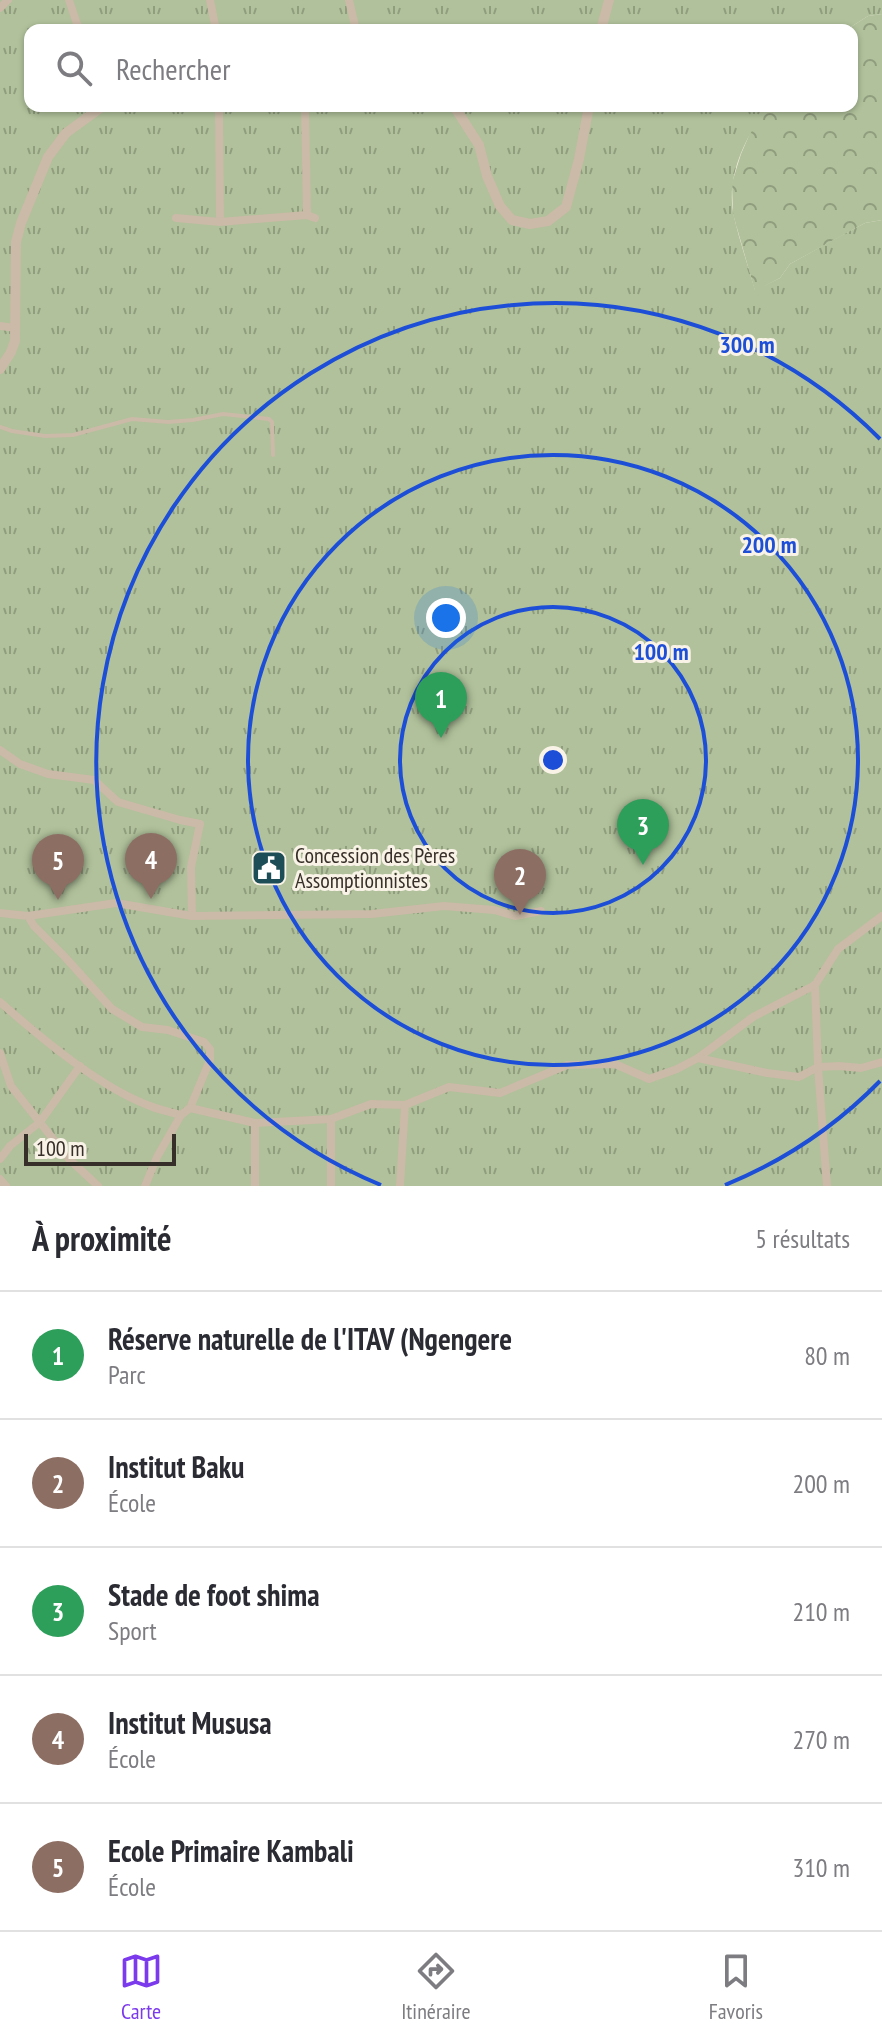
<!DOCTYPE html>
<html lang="fr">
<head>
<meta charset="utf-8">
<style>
  body { margin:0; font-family:"PT Sans Narrow",sans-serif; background:#f7f7f7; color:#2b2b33 }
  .scale { position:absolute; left:24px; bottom:20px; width:152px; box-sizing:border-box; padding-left:8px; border:4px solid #362e28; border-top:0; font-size:22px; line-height:28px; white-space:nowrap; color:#362e28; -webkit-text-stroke:6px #f9f3e7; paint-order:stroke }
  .you { position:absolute; left:446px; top:618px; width:28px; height:28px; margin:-20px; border:6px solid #fff; border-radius:50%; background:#1a73e8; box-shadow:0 0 0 12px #1a73e833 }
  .badge { display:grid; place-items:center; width:52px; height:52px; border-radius:50%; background:#7c3aed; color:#fff; font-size:26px; font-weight:700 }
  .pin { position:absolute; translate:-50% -66px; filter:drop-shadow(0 2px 4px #0008) }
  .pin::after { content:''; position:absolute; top:42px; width:28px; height:24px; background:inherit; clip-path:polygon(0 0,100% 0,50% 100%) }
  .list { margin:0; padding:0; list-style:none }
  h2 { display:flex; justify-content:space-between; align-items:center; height:104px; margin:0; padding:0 32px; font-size:34px }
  h2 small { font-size:26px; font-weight:400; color:#7c7c81 }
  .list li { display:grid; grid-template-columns:52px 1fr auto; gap:24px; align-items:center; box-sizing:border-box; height:128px; padding:0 32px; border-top:2px solid #e1e1e2 }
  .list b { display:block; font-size:30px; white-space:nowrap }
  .list p { margin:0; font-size:26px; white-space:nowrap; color:#7c7c81 }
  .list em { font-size:26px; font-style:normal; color:#7c7c81 }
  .icon { flex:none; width:44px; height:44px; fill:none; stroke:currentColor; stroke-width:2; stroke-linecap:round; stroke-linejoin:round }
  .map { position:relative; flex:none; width:882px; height:1186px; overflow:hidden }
  .search { position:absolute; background:#fff; box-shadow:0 2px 6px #0004; left:24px; right:24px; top:24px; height:88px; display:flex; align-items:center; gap:20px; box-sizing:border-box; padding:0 28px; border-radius:16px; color:#7c7c81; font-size:30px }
  .sheet { height:744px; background:#fff }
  nav { display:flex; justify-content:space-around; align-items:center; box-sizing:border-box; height:112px; border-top:2px solid #e1e1e2; background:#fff; font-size:22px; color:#7c7c81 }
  nav a { display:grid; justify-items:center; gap:4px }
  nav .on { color:#7c3aed }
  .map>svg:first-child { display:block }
  .forest { fill:url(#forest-crowns) }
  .park { fill:url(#park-tufts) }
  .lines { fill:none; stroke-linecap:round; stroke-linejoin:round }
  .service { stroke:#cabaa7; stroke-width:4 }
  .minor { stroke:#cabaa7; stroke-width:8 }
  .tertiary { stroke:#cabaa7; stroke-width:10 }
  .ring { fill:none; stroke:#1d4ed8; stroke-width:4 }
  .labels { text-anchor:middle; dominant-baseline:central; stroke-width:6; stroke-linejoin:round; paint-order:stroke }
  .poi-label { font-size:22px; fill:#362e28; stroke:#f9f3e7; text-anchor:start }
  .centre { fill:#1d4ed8; stroke:#f9f3e7; stroke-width:4 }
  .ring-label { font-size:24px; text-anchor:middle; font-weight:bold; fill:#1d4ed8; stroke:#f9f3e7; stroke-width:6; stroke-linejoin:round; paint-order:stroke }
</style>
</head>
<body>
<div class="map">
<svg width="882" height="1186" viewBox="0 0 882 1186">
  <defs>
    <pattern id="forest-crowns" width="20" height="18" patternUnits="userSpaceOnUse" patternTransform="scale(2)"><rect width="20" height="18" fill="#b0c19b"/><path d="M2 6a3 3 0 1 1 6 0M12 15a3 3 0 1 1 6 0" fill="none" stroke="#909d7e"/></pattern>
    <pattern id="park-tufts" width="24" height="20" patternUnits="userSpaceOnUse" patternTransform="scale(2)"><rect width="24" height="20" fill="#b0c19b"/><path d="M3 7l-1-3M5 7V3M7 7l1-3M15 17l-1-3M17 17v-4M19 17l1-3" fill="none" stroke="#909d7e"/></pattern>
  </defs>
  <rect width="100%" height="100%" fill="#f2e9db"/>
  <!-- forest -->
  <path class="forest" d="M882,14v206l-17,3 -75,41 -10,14 -25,13 -22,-77 -1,-31 9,-29 13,-30 16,-18h82v-76h-6l22,-14z"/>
  <!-- park -->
  <path class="park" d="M0,0h882v14l-14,2 -22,14h-816v76h740c-25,29 -45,72 -36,111 6,25 14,49 21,73l25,-12 10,-14 45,-25 30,-16 17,-3v966h-882z"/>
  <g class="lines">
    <!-- service -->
    <path class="service" d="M0,427l12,4 33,5 28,-1 59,-16 36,3 25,-2 30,-6 46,5 3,3 1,33"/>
    <!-- minor -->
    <g class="minor">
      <path d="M69,0l10,30"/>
      <path d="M210,0l6,30"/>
      <path d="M349,0l7,30"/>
      <path d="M0,8l8,-8"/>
      <path d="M219,106l1,116"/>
      <path d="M305,106l2,109"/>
      <path d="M176,218l44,4 87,-7 8,3"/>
      <path d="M0,326l16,2"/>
      <path d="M0,750l20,14 28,10 46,6 24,22 62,18 20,4 -9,43 1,49"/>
      <path d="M0,913l28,3 88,-13 76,13 180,-2 72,-8 50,4 21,6 26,-5"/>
      <path d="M28,916l6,10 30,30 48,53 30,18 26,3 36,12 6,7v11l-20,48"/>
      <path d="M815,985l3,82 9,119"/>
      <path d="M0,1002c41,36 99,85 150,104 10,4 21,6 31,9l9,-7 65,15 76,-4 40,-15 34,1 44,-18 51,6 67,-28 48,-1 34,15 28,-10 21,-11 55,-41 62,-32 23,-36 44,-33"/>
      <path d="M0,1053l11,33 58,73 29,27"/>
      <path d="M698,1058l69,15 32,4 19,-10 21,-1 22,2 21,-6"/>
      <path d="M255,1123v63"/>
      <path d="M0,1159l10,-13 30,-24 40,-56"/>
      <path d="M0,1179l6,7"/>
      <path d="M145,1186l12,-29 24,-42"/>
      <path d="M331,1186v-67"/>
      <path d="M400,1186l5,-81"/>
    </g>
    <!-- tertiary -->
    <g class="tertiary">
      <path d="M601,30l8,-30"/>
      <path d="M454,106l25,39 8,31 13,30 12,14 18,4 18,-3 18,-14 13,-48 10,-53"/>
      <path d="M0,369l11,-17 4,-11 1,-99 5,-19 27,-66 18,-24 37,-27"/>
    </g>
  </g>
  <!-- distance rings -->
  <g class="ring">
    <circle cx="553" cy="760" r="153"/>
    <circle cx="553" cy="760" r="305"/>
    <path d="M880 1081A458 458 0 0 1 725 1185M381 1185A458 458 0 1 1 880 439"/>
  </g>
  <!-- icons -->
  <defs>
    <symbol id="civic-square" viewBox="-11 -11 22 22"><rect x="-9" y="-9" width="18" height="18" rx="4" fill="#1d4e57" stroke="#f9f3e7"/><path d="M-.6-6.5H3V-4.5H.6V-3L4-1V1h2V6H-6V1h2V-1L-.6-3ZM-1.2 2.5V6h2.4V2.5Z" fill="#fff"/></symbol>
  </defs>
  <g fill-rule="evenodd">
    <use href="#civic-square" x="249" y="848" width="40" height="40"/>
  </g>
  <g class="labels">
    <!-- poi labels -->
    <g class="poi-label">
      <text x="295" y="855">Concession des Pères<tspan x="295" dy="25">Assomptionnistes</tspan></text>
    </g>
  </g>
  <circle cx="553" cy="760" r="12" class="centre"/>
  <g class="ring-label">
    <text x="747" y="353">300 m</text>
    <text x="769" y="553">200 m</text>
    <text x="661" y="660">100 m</text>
  </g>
</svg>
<div class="scale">100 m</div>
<div class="you"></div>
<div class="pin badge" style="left:441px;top:738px;background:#2e9e5b">1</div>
<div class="pin badge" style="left:520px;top:915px;background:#8d6e63">2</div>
<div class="pin badge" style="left:643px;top:865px;background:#2e9e5b">3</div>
<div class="pin badge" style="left:151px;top:899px;background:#8d6e63">4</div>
<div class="pin badge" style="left:58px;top:900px;background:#8d6e63">5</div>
<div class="search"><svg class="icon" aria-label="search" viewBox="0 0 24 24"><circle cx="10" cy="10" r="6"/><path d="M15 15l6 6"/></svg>Rechercher</div>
</div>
<section class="sheet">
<h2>À proximité<small>5 résultats</small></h2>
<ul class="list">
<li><span class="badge" style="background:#2e9e5b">1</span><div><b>Réserve naturelle de l'ITAV (Ngengere</b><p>Parc</p></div><em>80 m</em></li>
<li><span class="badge" style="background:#8d6e63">2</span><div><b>Institut Baku</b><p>École</p></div><em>200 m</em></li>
<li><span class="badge" style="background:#2e9e5b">3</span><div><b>Stade de foot shima</b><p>Sport</p></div><em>210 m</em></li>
<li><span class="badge" style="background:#8d6e63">4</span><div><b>Institut Mususa</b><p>École</p></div><em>270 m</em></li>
<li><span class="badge" style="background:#8d6e63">5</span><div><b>Ecole Primaire Kambali</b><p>École</p></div><em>310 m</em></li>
</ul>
</section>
<nav>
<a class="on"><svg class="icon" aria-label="map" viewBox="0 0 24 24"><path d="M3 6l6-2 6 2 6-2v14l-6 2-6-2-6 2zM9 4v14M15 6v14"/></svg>Carte</a>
<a><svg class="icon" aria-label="directions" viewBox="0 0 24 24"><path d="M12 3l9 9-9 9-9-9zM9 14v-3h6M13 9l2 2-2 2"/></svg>Itinéraire</a>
<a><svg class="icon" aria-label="saved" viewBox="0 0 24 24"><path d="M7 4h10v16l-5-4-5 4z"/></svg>Favoris</a>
</nav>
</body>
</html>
